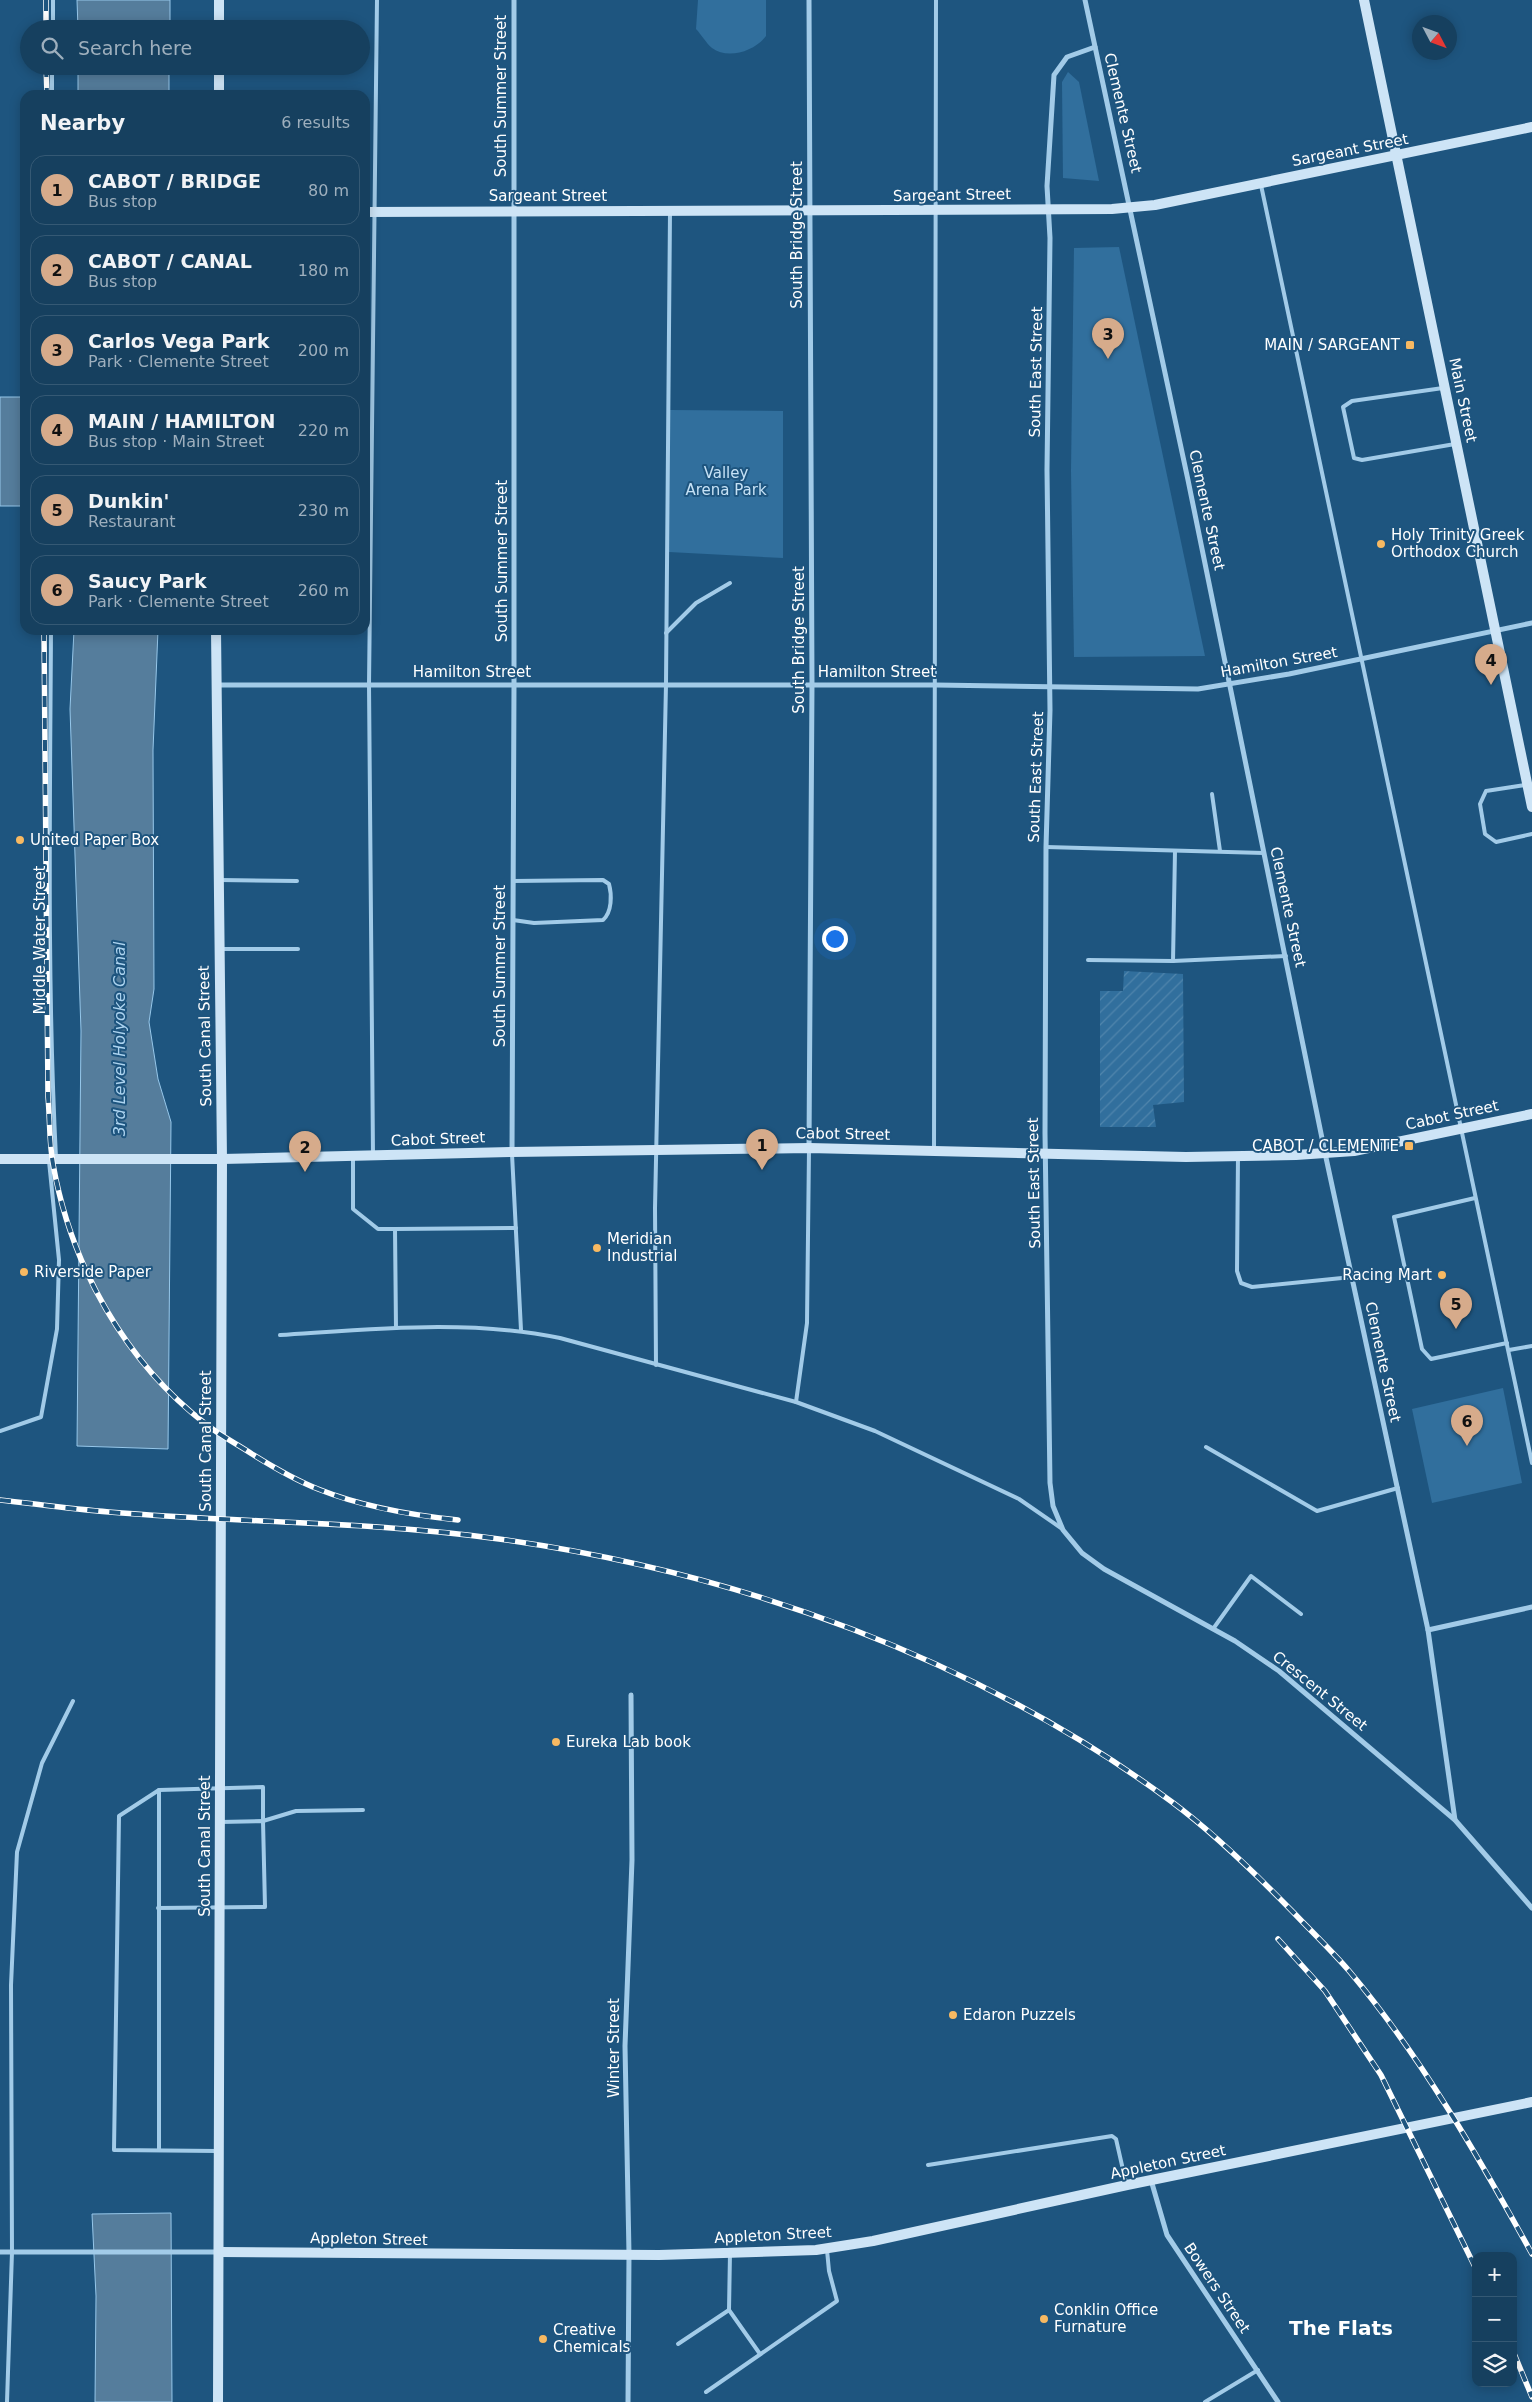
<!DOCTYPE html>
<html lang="en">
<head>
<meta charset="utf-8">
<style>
  body { margin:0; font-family:"DejaVu Sans",sans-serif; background:#234b68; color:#f1f3f6 }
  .controls { position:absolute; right:15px; bottom:15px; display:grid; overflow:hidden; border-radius:10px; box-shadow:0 2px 12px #0003 }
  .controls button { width:45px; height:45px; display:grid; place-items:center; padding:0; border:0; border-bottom:1px solid #355974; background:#16405f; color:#f1f3f6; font:25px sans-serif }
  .compass { position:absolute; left:1412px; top:15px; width:45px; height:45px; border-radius:50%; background:#16405f; box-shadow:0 2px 12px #0003; rotate:131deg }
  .you { position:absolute; left:834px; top:938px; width:18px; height:18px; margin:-12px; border:4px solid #fff; border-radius:50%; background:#1a73e8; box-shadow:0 0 0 8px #1a73e833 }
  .badge { display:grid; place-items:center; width:32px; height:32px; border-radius:50%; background:#d6ab8b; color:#111; font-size:16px; font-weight:700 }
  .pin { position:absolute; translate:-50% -41px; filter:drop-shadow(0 1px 2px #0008) }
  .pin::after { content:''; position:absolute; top:26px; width:18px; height:15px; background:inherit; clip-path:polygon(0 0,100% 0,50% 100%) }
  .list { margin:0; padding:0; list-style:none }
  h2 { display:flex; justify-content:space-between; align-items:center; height:65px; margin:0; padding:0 20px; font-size:21px }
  h2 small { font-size:16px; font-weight:400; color:#9eafbd }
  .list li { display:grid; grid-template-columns:32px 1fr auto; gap:15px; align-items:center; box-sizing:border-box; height:70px; margin:0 10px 10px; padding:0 10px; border:1px solid #355974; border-radius:15px }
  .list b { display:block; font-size:19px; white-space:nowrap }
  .list p { margin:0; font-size:16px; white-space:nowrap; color:#9eafbd }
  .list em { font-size:16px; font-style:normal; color:#9eafbd }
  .icon { flex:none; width:28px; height:28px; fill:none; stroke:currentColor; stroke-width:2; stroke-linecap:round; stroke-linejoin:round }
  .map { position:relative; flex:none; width:1532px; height:2402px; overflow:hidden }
  .search { position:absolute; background:#16405f; box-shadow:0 2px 12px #0003; left:20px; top:20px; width:350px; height:55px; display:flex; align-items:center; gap:12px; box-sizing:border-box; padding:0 18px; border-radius:28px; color:#9eafbd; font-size:19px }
  .panel { position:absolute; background:#16405f; box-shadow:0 2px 12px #0003; left:20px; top:90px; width:350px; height:545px; border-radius:15px }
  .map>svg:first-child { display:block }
  .green { fill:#316f9d }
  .garden { fill:url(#garden-furrows) }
  .water { fill:#557d9c; stroke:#96c7ea }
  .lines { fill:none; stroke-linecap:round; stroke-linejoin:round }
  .lane { stroke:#a2cbe8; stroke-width:4 }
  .street { stroke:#a2cbe8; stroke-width:5 }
  .secondary { stroke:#cde4f6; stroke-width:10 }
  .rail-casing { stroke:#fff; stroke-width:5.5 }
  .rail { stroke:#1e557f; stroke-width:4; stroke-dasharray:11; stroke-linecap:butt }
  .poi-dot { fill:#f7b962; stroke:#1e557f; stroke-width:2 }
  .labels { text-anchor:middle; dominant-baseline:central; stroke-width:4; stroke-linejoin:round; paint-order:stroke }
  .street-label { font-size:15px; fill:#fff; stroke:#1e557f }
  .poi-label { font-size:15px; fill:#fff; stroke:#1e557f; text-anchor:start }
  .park-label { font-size:15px; fill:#c6e2f6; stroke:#1e557f }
  .water-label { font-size:16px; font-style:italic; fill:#add4f0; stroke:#1e557f }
  .district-label { font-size:20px; font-weight:bold; fill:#fff; stroke:#1e557f }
</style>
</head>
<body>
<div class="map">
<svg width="1532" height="2402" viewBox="0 0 1532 2402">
  <defs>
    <pattern id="garden-furrows" width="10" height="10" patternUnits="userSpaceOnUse" patternTransform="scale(1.25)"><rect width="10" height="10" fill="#316f9d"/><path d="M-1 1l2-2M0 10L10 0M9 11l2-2" fill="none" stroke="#5085ac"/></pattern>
  </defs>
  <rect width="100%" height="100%" fill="#1e557f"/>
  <!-- green -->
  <g class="green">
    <path d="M698,0h68v36c-11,15 -38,24 -54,12 -6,-5 -11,-14 -16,-19z"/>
    <path d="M1068,72l11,10 20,99 -36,-3 -1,-96z"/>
    <path d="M1119,247l86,409 -131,1 -3,-186 3,-223z"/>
    <path d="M670,410l113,1v147l-114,-6z"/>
    <path d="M1503,1388l19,95 -90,20 -20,-94z"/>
  </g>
  <!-- garden -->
  <path class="garden" d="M1124,971l59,3 1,128 -31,3 3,22h-56v-136h23z"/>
  <!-- water -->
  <g class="water">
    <path d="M77,0h93v29h-92z"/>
    <rect x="78" y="66" width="91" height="29"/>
    <rect x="0" y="397" width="25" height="109"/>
    <path d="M74,630h84l-5,120 1,239 -5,33 9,57 13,43 -3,327 -91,-3 4,-415 -11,-322z"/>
    <path d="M171,2213l1,189h-77l1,-106 -4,-82z"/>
  </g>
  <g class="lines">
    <!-- lane -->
    <g class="lane">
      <path d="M53,29v-29"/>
      <path d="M52,95v-29"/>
      <path d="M1261,185l271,1278"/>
      <path d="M1443,388l-91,13 -9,6 11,51 8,2 93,-16"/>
      <path d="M51,630c-1,176 -4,352 5,528"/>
      <path d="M666,633l30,-30 34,-20"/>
      <path d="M1525,785l-39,6 -6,13 5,30 11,8 36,-8"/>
      <path d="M1212,794l8,57"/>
      <path d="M1046,847l218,6"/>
      <path d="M220,880l77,1"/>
      <path d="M513,920l21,3 69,-3c9,-8 9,-25 6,-36l-6,-4 -90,1"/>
      <path d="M221,949h77"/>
      <path d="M1088,960l85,1 2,-110"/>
      <path d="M1173,961l113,-5"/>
      <path d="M934,1150l2,-1150"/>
      <path d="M512,1154l9,176"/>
      <path d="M373,1155l-4,-470 8,-685"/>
      <path d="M353,1156v53l25,20h17l1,99"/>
      <path d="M1238,1156l-1,115 4,12 11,4 100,-10"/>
      <path d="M1475,1198l-81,19 28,132 9,10 76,-16"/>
      <path d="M395,1229l121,-1"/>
      <path d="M280,1335c94,-6 188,-16 280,3l236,64 79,29 144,68 42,29"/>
      <path d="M1509,1350l23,-4"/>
      <path d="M656,1365l-1,-157 11,-524 4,-472"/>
      <path d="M796,1402l11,-79 2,-173"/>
      <path d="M0,1431l41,-14 16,-88 2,-69 -10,-99"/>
      <path d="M1206,1447l111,64 81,-23"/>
      <path d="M1213,1629l38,-53 50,38"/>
      <path d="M159,1790v360"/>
      <path d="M158,1908l107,-1 -2,-86 -43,1"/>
      <path d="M217,2151l-103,-1 5,-334 40,-26 104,-3v34l33,-10 67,-1"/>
      <path d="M928,2165l184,-29 4,3 10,44"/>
      <path d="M730,2253l-1,57 31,44"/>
      <path d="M678,2344l51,-34"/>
      <path d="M706,2392l131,-91 -8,-30 -2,-21"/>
      <path d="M7,2402l5,-150 -1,-267 6,-133 25,-89 31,-62"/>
      <path d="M1205,2402l53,-32"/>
    </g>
    <!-- street -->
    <g class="street">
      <path d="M1085,0l103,480 137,673 103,477 27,190"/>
      <path d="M1095,47l-28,10 -13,18 -7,111 3,52 -3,232 3,240 -4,137 -1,286 5,350 3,23 10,24 19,23 22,16 131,72 44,30 176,149 77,88"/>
      <path d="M216,685h720l262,4 91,-15 243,-51"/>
      <path d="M809,1148l3,-464 -3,-684"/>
      <path d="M512,1152l2,-468v-684"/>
      <path d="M1428,1630l104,-23"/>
      <path d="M1151,2180l16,55 111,167"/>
      <path d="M0,2252h219"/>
      <path d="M628,2402l1,-148 -4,-208 7,-186 -1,-165"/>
    </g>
    <!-- secondary -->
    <g class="secondary">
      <path d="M1364,0l168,807"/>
      <path d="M219,29v-29"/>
      <path d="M219,95v-29"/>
      <path d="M365,212l747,-3 43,-4 377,-78"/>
      <path d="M216,630l6,529 -4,1243"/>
      <path d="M0,1159h222l290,-7 297,-4 377,9 110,-2 58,-4 178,-37"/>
      <path d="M220,2252l439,3 157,-5 57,-9 254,-56 405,-83"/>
    </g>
    <defs>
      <g id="rail">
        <path d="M46,0v29"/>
        <path d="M46,66l1,29"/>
        <path d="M44,630l4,467c2,22 1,45 5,67 18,102 72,198 154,261 14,11 30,19 45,29 21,13 43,26 66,35 45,18 92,26 140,31"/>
        <path d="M0,1500c36,4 72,9 109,12 130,11 261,9 390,27 239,33 479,120 673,263 43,32 83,71 121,110 19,20 39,39 57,60 72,86 128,184 182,282"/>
        <path d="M1278,1939l47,52 56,84 95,194"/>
        <path d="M1513,2351l19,46"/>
      </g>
    </defs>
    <!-- rail casing -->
    <use href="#rail" class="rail-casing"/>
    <!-- rail -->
    <use href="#rail" class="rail"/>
  </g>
  <!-- markers -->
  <g class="poi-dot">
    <rect x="1405" y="340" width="10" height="10" rx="2.5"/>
    <circle cx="1381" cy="544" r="5"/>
    <circle cx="20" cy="840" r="5"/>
    <rect x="1404" y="1141" width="10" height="10" rx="2.5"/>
    <circle cx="597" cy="1248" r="5"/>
    <circle cx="24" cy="1272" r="5"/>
    <circle cx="1442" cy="1275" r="5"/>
    <circle cx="556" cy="1742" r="5"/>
    <circle cx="953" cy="2015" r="5"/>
    <circle cx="1044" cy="2319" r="5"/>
    <circle cx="543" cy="2339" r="5"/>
  </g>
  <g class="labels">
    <!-- street labels -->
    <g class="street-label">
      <text transform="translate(501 96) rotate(-90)">South Summer Street</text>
      <text transform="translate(1123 113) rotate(77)">Clemente Street</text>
      <text transform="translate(1350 150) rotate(-11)">Sargeant Street</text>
      <text transform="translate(952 195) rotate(-1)">Sargeant Street</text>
      <text x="548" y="196">Sargeant Street</text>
      <text transform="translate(797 235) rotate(-90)">South Bridge Street</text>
      <text transform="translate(1036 372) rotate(-89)">South East Street</text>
      <text transform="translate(1463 400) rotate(78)">Main Street</text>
      <text transform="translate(1207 510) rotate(78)">Clemente Street</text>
      <text transform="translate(502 561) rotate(-90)">South Summer Street</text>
      <text transform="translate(799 640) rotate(-90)">South Bridge Street</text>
      <text transform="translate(1279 662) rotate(-10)">Hamilton Street</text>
      <text x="472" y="672">Hamilton Street</text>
      <text x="877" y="672">Hamilton Street</text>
      <text transform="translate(1036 777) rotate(-88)">South East Street</text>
      <text transform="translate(1288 907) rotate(78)">Clemente Street</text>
      <text transform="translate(40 940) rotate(-90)">Middle Water Street</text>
      <text transform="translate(500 966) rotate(-90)">South Summer Street</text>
      <text transform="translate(205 1036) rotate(-91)">South Canal Street</text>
      <text transform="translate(1452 1115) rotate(-12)">Cabot Street</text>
      <text transform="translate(843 1134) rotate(1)">Cabot Street</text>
      <text transform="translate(438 1139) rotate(-2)">Cabot Street</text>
      <text transform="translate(1034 1183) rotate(-91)">South East Street</text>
      <text transform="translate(1383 1362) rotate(78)">Clemente Street</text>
      <text transform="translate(206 1441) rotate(-90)">South Canal Street</text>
      <text transform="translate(1320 1691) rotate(39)">Crescent Street</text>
      <text transform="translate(205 1846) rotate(-90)">South Canal Street</text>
      <text transform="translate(614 2048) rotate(-90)">Winter Street</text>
      <text transform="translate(1168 2162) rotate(-12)">Appleton Street</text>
      <text transform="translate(773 2235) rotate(-3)">Appleton Street</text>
      <text transform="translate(369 2239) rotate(1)">Appleton Street</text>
      <text transform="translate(1217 2288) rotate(56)">Bowers Street</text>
    </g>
    <!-- poi labels -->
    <g class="poi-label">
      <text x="1400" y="345" text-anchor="end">MAIN / SARGEANT</text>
      <text x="1391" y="535">Holy Trinity Greek<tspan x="1391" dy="17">Orthodox Church</tspan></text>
      <text x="30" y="840">United Paper Box</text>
      <text x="1399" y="1146" text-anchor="end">CABOT / CLEMENTE</text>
      <text x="607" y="1239">Meridian<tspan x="607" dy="17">Industrial</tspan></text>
      <text x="34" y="1272">Riverside Paper</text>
      <text x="1432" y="1275" text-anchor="end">Racing Mart</text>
      <text x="566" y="1742">Eureka Lab book</text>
      <text x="963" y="2015">Edaron Puzzels</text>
      <text x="1054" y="2310">Conklin Office<tspan x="1054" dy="17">Furnature</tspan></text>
      <text x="553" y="2330">Creative<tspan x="553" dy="17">Chemicals</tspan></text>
    </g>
    <!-- park labels -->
    <g class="park-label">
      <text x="726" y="473">Valley<tspan x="726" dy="17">Arena Park</tspan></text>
    </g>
    <!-- water labels -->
    <g class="water-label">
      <text transform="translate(119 1039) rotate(-90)">3rd Level Holyoke Canal</text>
    </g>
    <!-- district labels -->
    <g class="district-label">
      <text x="1341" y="2328">The Flats</text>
    </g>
  </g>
</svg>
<div class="controls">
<button>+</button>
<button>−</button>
<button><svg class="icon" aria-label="layers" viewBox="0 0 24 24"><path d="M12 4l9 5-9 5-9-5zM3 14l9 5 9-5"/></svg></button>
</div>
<svg class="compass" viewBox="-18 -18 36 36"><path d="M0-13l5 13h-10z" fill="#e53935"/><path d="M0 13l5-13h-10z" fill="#9eafbd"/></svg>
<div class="you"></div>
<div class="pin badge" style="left:762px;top:1170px">1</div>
<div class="pin badge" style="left:305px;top:1172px">2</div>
<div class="pin badge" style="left:1108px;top:359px">3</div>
<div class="pin badge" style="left:1491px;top:685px">4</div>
<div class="pin badge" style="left:1456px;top:1329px">5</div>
<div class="pin badge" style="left:1467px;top:1446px">6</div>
<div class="search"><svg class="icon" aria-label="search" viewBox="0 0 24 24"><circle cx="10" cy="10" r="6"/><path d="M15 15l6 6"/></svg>Search here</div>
<section class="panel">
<h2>Nearby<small>6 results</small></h2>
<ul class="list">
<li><span class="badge">1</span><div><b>CABOT / BRIDGE</b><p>Bus stop</p></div><em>80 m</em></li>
<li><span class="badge">2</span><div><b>CABOT / CANAL</b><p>Bus stop</p></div><em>180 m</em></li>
<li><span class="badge">3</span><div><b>Carlos Vega Park</b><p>Park · Clemente Street</p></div><em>200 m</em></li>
<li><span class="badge">4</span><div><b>MAIN / HAMILTON</b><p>Bus stop · Main Street</p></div><em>220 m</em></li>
<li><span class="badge">5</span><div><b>Dunkin'</b><p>Restaurant</p></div><em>230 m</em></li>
<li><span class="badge">6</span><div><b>Saucy Park</b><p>Park · Clemente Street</p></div><em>260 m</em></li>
</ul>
</section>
</div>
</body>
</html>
